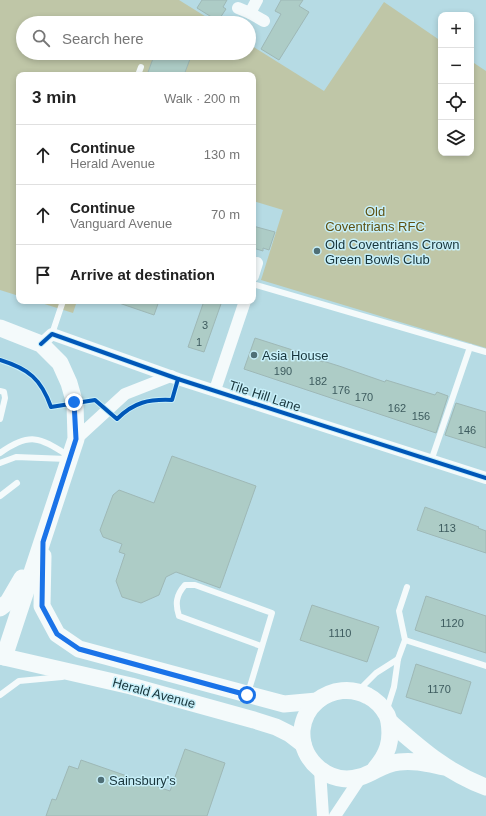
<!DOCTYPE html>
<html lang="en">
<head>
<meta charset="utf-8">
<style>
  body { margin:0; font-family:Helvetica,sans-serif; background:#f2f2f2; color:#222 }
  .controls { position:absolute; right:12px; top:12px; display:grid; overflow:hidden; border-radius:8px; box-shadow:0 2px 6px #0003 }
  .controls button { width:36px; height:36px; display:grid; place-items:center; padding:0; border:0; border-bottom:1px solid #e0e0e0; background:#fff; color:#222; font:20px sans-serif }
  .stop { position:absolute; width:12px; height:12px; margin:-9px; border:3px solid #1a73e8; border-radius:50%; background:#fff }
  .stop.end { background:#1a73e8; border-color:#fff; box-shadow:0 1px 4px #0008 }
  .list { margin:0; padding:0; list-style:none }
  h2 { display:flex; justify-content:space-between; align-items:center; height:52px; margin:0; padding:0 16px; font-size:17px }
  h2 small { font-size:13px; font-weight:400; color:#767676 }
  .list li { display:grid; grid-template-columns:26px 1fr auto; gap:12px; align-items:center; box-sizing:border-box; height:60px; padding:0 16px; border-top:1px solid #e0e0e0 }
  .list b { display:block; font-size:15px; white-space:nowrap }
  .list p { margin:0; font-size:13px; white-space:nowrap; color:#767676 }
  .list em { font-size:13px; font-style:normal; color:#767676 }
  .icon { flex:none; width:22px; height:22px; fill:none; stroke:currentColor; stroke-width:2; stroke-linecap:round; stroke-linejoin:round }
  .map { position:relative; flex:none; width:486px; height:816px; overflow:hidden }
  .search { position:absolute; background:#fff; box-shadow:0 2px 6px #0003; left:16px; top:16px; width:240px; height:44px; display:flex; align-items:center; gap:10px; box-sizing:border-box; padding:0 14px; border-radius:22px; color:#767676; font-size:15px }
  .panel { position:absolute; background:#fff; box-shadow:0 2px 6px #0003; left:16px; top:72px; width:240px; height:232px; border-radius:8px }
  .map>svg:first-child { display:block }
  .green { fill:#bfc6a7 }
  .building { fill:#adccc6; stroke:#9eb8b6 }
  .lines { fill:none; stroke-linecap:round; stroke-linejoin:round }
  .lane { stroke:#f4fafb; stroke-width:6 }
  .street { stroke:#f4fafb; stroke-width:12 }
  .secondary { stroke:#f4fafb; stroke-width:17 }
  .cycleway-casing { stroke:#c7eff9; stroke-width:6 }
  .cycleway { stroke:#0057b8; stroke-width:4 }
  .route { stroke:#1a73e8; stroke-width:5 }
  .poi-dot { fill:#4f6f76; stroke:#c7eff9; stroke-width:1.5 }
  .labels { text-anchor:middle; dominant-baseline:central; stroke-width:3; stroke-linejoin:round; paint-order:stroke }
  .number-label { font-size:11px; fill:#3d5b5e }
  .park-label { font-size:13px; fill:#5f5112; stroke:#c7eff9 }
  .poi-label { font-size:13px; fill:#18353b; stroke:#c7eff9; text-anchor:start }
  .street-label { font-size:13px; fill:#18353b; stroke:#c7eff9 }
</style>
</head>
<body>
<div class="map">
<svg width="486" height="816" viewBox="0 0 486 816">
  <rect width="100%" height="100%" fill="#b6dbe4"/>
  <!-- green -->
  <g class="green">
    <path d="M0,0h179l37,23h-193v30h226v-9l75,47 60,-89 57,39v112h30v-92l15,10v277l-225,-68 22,-70 -30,-9v-126h-234v221l-19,-6z"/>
    <path d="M35,301h42l-4,12z"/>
  </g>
  <!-- building -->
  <g class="building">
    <path d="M202,0h25l-4,7 3,2 -8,12 -21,-13z"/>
    <path d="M281,0h22l-4,6 10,6 -30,48 -18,-11 20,-35 -6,-3z"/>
    <path d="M155,53h18l17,6 -6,16h-37z"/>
    <path d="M253,226l22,6 -6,18 -6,-2v3l-10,-3z"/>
    <path d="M120,301h39l-5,14 -35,-12z"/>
    <path d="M204,301h18l-18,51 -16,-5z"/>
    <path d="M255,338l47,15 21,9v-1l16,5 46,16 1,-2 49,15 2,-3 11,4 -12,37 -192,-64z"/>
    <path d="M456,403l30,9v36l-41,-13z"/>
    <path d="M172,456l84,30 -36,102 -44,-16 -10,5 -7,18 -18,8 -19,-6 -6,-16 9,-27 -6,-2 3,-8 -19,-7 -3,-7 13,-35 6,-5 35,13z"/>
    <path d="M425,507l54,20 -1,1 8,3v22l-69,-23z"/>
    <path d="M426,596l60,20v37l-71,-23z"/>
    <path d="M312,605l67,22 -12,35 -67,-22z"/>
    <path d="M416,664l55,18 -10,32 -55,-17z"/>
    <path d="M185,749l40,14 -18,53h-161l6,-17 4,1 13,-34 9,3 3,-9 89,31z"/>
  </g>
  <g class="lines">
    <!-- lane -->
    <g class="lane">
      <path d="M138,75l3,-8"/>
      <path d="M253,284l233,68"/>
      <path d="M52,334l11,-33"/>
      <path d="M0,391l4,1 1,6 -5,21"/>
      <path d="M0,453c31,-22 40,-15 69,3"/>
      <path d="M431,461l39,-114"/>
      <path d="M0,463l16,-6 51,2"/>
      <path d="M0,496l17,-13"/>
      <path d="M405,640l81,26"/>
      <path d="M359,690l17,-17 22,-14"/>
      <path d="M248,693l24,-80 -77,-28h-10c-9,10 -10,19 -6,31l82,30"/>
      <path d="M0,695l19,-14 43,-4"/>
      <path d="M387,709l7,-22 4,-28 7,-19 -6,-29 8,-24"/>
    </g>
    <!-- street -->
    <g class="street">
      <path d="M238,8l12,5 14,8"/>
      <path d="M250,13l7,-13"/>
      <path d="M253,276l4,-13"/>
      <path d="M41,344l11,-10 126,45 308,99"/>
      <path d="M215,390l30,-89"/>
      <path d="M76,439l49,-45 46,-18"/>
      <path d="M320,770l3,46"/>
      <path d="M335,816l26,-39"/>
    </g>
    <!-- secondary -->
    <g class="secondary">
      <path d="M0,328l41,16 19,19 9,20 6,21 1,35 -72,218"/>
      <path d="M43,556l-1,50 15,28 22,15 205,55 33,-3"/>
      <path d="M0,608l8,-6 14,-24"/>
      <path d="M0,656l131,30 123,34 22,7 14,7 13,10"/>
      <path d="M444,767c-15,-3 -29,-7 -45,-5 -18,2 -24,11 -39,15 -30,9 -60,-16 -58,-47 1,-11 7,-22 15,-29 15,-12 35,-14 51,-5 8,4 15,12 19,19 1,3 2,6 4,8 30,26 57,50 95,64"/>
      <path d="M375,769c13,-15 17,-28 14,-47"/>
    </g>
    <defs>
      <g id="cycleway">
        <path d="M41,344l11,-10 126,45 308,99"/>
        <path d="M0,360c29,9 41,19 51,47l44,-7 22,19c17,-17 32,-20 55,-19l6,-21"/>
      </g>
    </defs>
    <!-- cycleway casing -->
    <use href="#cycleway" class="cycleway-casing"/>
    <!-- cycleway -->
    <use href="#cycleway" class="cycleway"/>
  </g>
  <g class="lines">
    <!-- route -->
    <path class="route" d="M74,402l2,37 -33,103 -1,64 15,28 22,15 168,46"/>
  </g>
  <!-- markers -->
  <g class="poi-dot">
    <circle cx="317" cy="251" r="4"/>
    <circle cx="254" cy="355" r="4"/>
    <circle cx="101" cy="780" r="4"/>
  </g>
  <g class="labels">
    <!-- number labels -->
    <g class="number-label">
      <text x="205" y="325">3</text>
      <text x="199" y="342">1</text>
      <text x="283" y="371">190</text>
      <text x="318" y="381">182</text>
      <text x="341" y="390">176</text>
      <text x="364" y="397">170</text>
      <text x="397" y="408">162</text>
      <text x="421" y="416">156</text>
      <text x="467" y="430">146</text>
      <text x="447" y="528">113</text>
      <text x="452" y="623">1120</text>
      <text x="340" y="633">1110</text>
      <text x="439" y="689">1170</text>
    </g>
    <!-- park labels -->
    <g class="park-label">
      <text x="375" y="211">Old<tspan x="375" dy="15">Coventrians RFC</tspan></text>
    </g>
    <!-- poi labels -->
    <g class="poi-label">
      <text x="325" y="244">Old Coventrians Crown<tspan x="325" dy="15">Green Bowls Club</tspan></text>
      <text x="262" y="355">Asia House</text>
      <text x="109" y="780">Sainsbury's</text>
    </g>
    <!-- street labels -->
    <g class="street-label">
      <text transform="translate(265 396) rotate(18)">Tile Hill Lane</text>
      <text transform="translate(154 693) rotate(15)">Herald Avenue</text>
    </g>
  </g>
</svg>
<div class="controls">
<button>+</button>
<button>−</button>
<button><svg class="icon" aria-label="locate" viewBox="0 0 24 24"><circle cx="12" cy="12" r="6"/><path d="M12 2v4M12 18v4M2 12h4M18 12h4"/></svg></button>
<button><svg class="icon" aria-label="layers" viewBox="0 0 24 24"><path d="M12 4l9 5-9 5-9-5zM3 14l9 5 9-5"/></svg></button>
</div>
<div class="stop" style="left:247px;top:695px"></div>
<div class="stop end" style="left:74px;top:402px"></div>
<div class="search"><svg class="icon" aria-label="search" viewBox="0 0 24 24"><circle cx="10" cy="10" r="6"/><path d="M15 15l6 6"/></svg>Search here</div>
<section class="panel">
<h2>3 min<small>Walk · 200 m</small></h2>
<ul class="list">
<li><svg class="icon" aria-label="ahead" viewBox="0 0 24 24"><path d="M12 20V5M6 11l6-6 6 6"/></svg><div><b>Continue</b><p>Herald Avenue</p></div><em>130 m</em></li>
<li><svg class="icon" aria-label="ahead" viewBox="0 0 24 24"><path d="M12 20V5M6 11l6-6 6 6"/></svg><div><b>Continue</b><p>Vanguard Avenue</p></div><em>70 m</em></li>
<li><svg class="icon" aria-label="arrive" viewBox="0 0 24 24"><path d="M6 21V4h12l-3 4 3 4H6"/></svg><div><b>Arrive at destination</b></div></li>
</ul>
</section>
</div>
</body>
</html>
